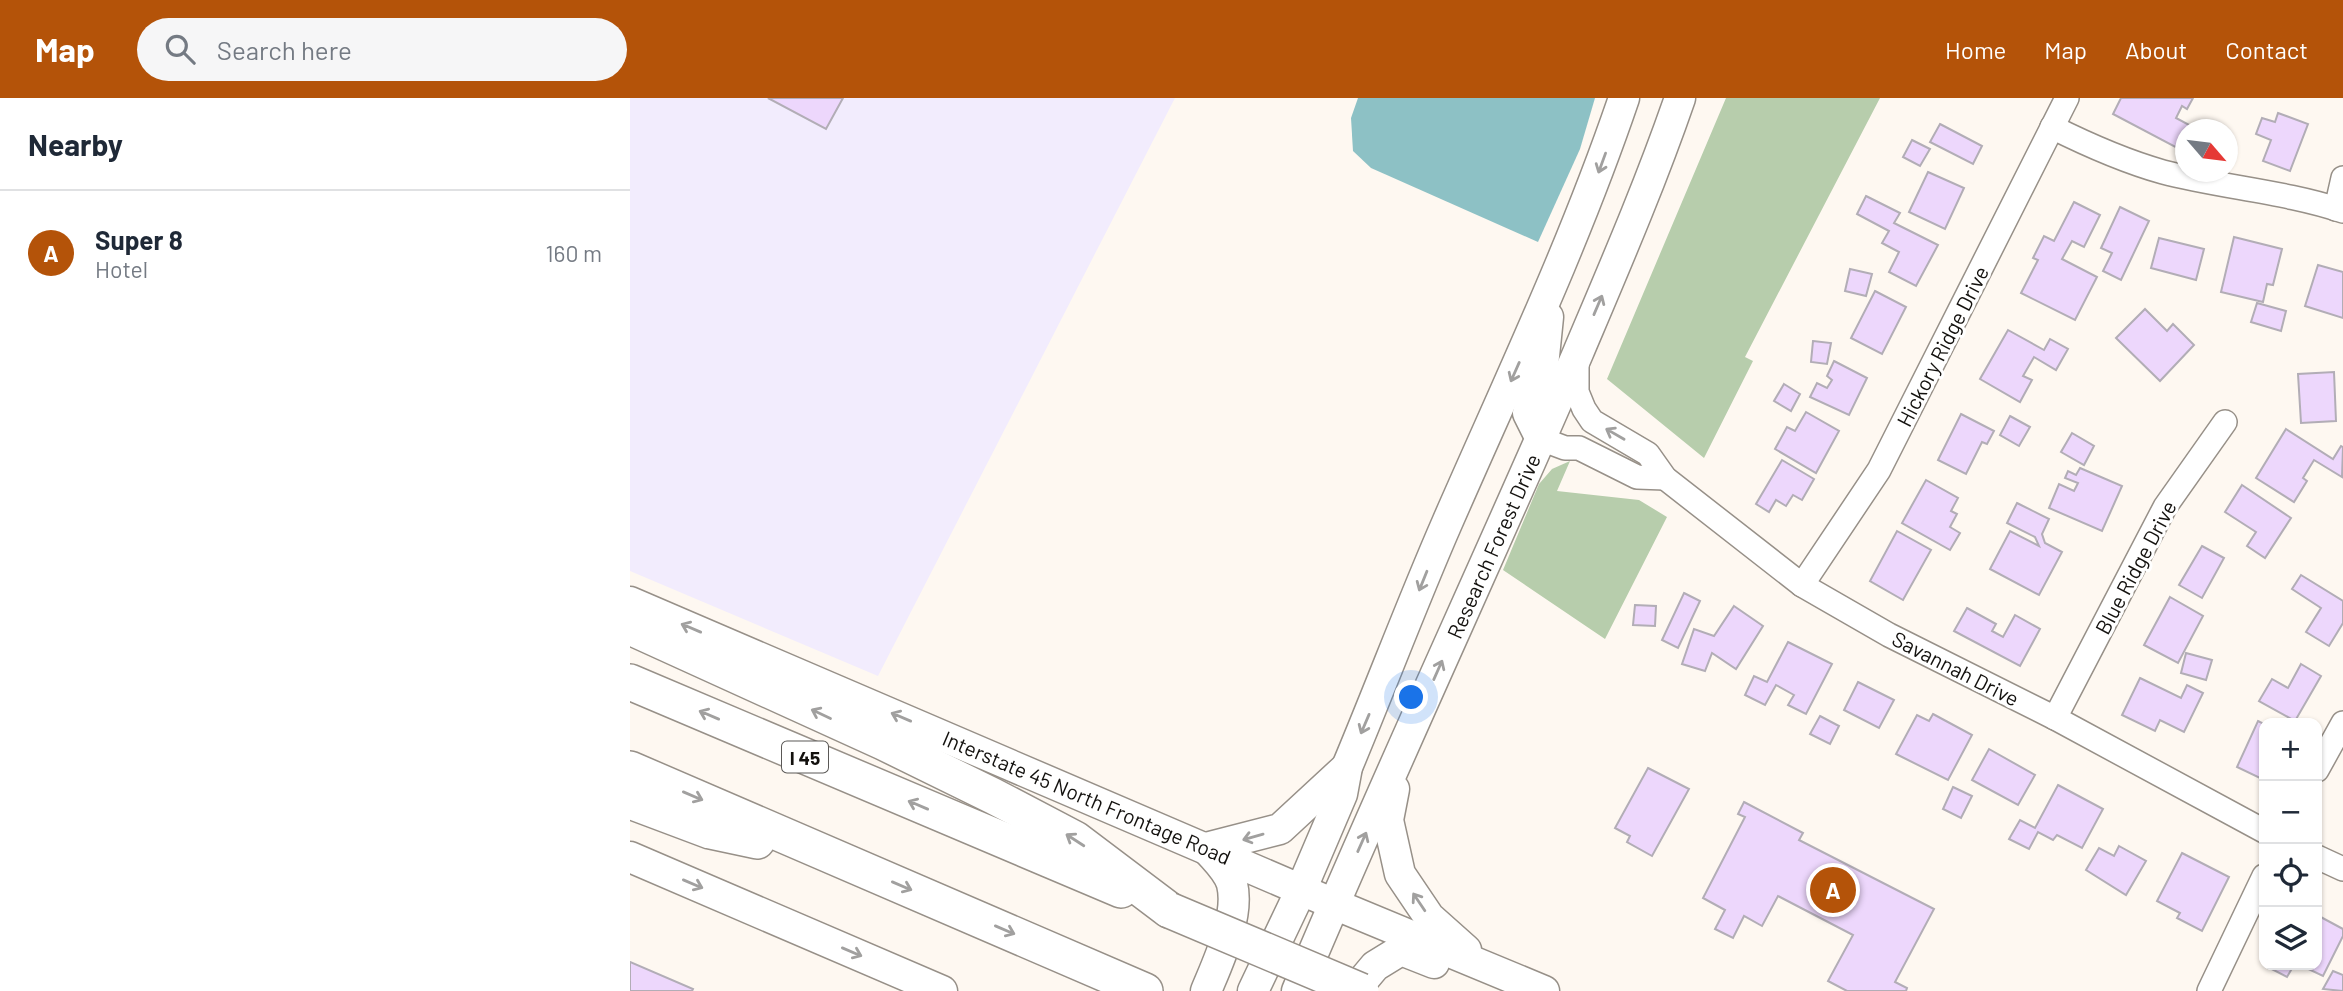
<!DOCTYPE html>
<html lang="en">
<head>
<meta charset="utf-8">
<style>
  body { margin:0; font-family:Barlow,sans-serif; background:#f6f6f7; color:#1f2937 }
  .controls { position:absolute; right:21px; bottom:21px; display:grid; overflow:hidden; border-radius:14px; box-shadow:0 2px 5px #0004 }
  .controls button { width:63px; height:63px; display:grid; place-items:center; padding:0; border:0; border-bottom:2px solid #e0e1e3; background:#fff; color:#1f2937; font:35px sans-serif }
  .compass { position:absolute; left:1545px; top:21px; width:63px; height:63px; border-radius:50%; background:#fff; box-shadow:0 2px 5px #0004; rotate:118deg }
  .you { position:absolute; left:782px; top:600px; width:24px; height:24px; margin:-18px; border:5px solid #fff; border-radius:50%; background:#1a73e8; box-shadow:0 0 0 10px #1a73e833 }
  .badge { display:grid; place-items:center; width:46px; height:46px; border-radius:50%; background:#b45309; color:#fff; font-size:23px; font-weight:700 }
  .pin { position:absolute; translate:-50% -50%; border:4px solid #fff; box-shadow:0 2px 7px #0006 }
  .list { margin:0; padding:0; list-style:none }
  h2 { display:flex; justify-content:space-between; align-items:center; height:91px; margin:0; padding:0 28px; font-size:30px }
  h2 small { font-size:23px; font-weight:400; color:#747a83 }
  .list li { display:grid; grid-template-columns:46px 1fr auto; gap:21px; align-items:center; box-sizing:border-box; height:126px; padding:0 28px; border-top:2px solid #e0e1e3 }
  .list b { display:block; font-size:26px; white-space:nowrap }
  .list p { margin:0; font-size:23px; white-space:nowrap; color:#747a83 }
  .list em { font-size:23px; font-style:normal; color:#747a83 }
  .icon { flex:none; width:38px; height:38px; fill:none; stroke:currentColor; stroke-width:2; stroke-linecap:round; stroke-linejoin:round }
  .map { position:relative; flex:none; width:1713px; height:893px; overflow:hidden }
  header { display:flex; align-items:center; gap:42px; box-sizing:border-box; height:98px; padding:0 35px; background:#b45309; color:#fff }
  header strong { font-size:33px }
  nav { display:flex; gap:38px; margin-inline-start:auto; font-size:24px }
  .search { width:490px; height:63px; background:#f6f6f7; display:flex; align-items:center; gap:18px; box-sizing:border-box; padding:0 24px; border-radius:38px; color:#747a83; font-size:26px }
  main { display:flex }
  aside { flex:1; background:#fff }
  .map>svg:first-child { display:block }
  .medical { fill:#f2ecfd }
  .green { fill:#b7cdac }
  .water { fill:#8dc1c5 }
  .building { fill:#edd7fc; stroke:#b2adb6; stroke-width:2 }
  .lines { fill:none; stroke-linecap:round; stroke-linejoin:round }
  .minor-casing { stroke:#979088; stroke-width:26 }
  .major-casing { stroke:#979088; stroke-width:33 }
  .highway-casing { stroke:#979088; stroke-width:38 }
  .minor { stroke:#fff; stroke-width:23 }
  .major { stroke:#fff; stroke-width:30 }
  .highway { stroke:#fff; stroke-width:35 }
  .highway-bridge-casing { stroke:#979088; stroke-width:38; stroke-linecap:butt }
  .highway-bridge { stroke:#fff; stroke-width:35 }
  .oneway { stroke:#a1a09f }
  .labels { text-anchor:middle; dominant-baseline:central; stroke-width:6; stroke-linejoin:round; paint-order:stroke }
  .shield { fill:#fff; stroke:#5a5856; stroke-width:2 }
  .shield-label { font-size:19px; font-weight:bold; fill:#13110e }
  .street-label { font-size:21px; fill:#13110e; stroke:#fff }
</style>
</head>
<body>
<header>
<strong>Map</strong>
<div class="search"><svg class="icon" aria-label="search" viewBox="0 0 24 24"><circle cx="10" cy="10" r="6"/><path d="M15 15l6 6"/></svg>Search here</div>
<nav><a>Home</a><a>Map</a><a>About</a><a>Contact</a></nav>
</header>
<main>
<aside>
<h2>Nearby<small></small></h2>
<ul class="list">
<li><span class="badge">A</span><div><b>Super 8</b><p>Hotel</p></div><em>160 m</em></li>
</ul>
</aside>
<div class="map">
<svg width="1713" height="893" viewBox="0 0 1713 893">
  <rect width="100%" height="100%" fill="#fef8f1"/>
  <!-- medical -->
  <path class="medical" d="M0,0h545l-297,578 -248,-105z"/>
  <!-- green -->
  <g class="green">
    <path d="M1096,0h154l-135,259 8,4 -49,97 -97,-79z"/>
    <path d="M940,363l-13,30 82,9 28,17 -62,122 -102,-69 36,-86 13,-15z"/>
  </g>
  <!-- water -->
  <path class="water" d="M728,0h237l-15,51 -42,93 -167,-74 -18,-17 -2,-33z"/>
  <!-- building -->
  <g class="building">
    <path d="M138,0h75l-17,31z"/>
    <path d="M1491,0h72l-6,11 -5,-3 -6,12 19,10 -9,2v16l-3,5 -70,-37z"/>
    <path d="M1648,15l30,11 -18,47 -27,-10 8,-21 -15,-6 6,-16 13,4z"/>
    <path d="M1310,26l42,22 -9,18 -43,-22z"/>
    <path d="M1282,42l18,9 -10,17 -17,-9z"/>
    <path d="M1298,74l36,16 -19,41 -36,-17z"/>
    <path d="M1236,98l34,17 -6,10 44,22 -22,41 -27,-14 10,-20 -17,-9 7,-12 -32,-17z"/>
    <path d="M1444,104l26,13 -16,32 -12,-6 -10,18 35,18 -22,43 -54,-27 17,-33 -5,-2 11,-22 10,5z"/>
    <path d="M1490,109l29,14 -28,59 -18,-9 9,-18 -11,-5z"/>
    <path d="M1604,139l48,12 -9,36 -6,-1 -4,18 -42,-10z"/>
    <path d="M1529,140l45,11 -8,31 -45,-12z"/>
    <path d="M1688,167l25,7v46l-38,-12z"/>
    <path d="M1220,171l22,5 -6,22 -21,-5z"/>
    <path d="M1245,193l31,16 -24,47 -31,-16z"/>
    <path d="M1627,205l29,8 -5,20 -30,-9z"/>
    <path d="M1515,211l22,22 6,-7 21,21 -34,36 -44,-43z"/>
    <path d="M1378,232l36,20 6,-11 18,10 -12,21 -22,-13 -11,19 9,4 -12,22 -40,-23z"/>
    <path d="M1183,243l18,2 -4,21 -16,-2z"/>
    <path d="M1204,263l33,17 -18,37 -39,-18 7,-14 10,5 5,-8 -5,-4z"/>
    <path d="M1704,274l2,49 -35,2 -3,-49z"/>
    <path d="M1154,286l16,10 -9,17 -17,-10z"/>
    <path d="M1176,314l33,19 -23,42 -41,-24 12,-22 8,4z"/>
    <path d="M1331,316l33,17 -7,13 -5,-2 -16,32 -28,-14z"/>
    <path d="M1380,318l20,11 -11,19 -19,-11z"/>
    <path d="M1656,331l47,30 8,-13 2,1 -1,30 -28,-17 -11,18 4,3 -13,21 -38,-24z"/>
    <path d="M1442,335l22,13 -10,19 -23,-13z"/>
    <path d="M1152,362l32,19 -12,21 -9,-5 -7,11 -10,-6 -7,12 -13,-8z"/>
    <path d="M1450,370l42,18 -20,45 -53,-23 10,-24 15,7 4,-8 -13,-5 3,-7 8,4z"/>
    <path d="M1296,382l32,18 -7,13 6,3 -7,13 10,6 -10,17 -48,-27z"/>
    <path d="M1612,387l49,33 -26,40 -18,-12 9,-14 -31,-20z"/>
    <path d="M1387,405l32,16 -7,15 3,9 17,9 -23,43 -49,-26 20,-38 29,15 -4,-9 -28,-14z"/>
    <path d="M1267,433l34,19 -28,50 -33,-19z"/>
    <path d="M1572,448l22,12 -22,40 -23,-13z"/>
    <path d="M1671,477l42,26v22l-14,23 -23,-14 15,-24 -29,-19z"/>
    <path d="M1054,495l16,8 -22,47 -16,-8z"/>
    <path d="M1540,499l33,19 -25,47 -34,-18z"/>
    <path d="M1005,507l21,1 -1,20 -22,-1z"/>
    <path d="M1104,508l29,20 -27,43 -24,-16 -7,18 -23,-7 12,-35 20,7z"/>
    <path d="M1337,510l29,16 -4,7 11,6 12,-22 25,14 -20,37 -66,-35z"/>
    <path d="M1158,544l44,22 -26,50 -18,-9 6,-10 -18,-10 -11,20 -20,-10 9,-19 13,6z"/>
    <path d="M1556,555l26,7 -6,20 -25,-7z"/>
    <path d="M1671,566l20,12 -26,45 -36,-20 13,-22 16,9z"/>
    <path d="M1510,580l41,20 6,-13 16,8 -19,39 -24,-12 -5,11 -33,-16z"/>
    <path d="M1228,584l36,18 -15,28 -35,-18z"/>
    <path d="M1303,616l39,21 -24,45 -52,-26 21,-39 12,6z"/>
    <path d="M1190,618l19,10 -9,18 -20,-10z"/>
    <path d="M1628,623l6,3v51l-2,4 -25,-12z"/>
    <path d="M1359,651l46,26 -17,30 -46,-25z"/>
    <path d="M1018,670l41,21 -37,67 -25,-14 3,-6 -15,-8z"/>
    <path d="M1428,687l45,24 -21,39 -25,-13 -4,5 -15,-8 -9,17 -20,-10 11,-19 15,8z"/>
    <path d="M1323,689l19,9 -11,22 -18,-9z"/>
    <path d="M1114,704l59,31 -4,7 135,69 -39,73 12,6 -1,3h-59l-19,-10 25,-46 -75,-39 -16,30 -18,-10 -11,22 -18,-9 10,-19 -22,-12 42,-81 -7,-3z"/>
    <path d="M1489,748l27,15 -20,34 -40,-25 13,-22 15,8z"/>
    <path d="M1552,755l47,24 -27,54 -25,-13 3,-5 -23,-12z"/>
    <path d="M1687,817l26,14v7l-20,40 -23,-11h17z"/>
    <path d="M0,864l63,27 -1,2h-62z"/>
    <path d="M1634,867h30l-7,12z"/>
    <path d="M1703,873l10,4v16l-20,-2z"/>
  </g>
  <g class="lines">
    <defs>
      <g id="minor">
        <path d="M1422,29c36,18 72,34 111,45 57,15 124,20 180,39"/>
        <path d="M1706,111l7,-31"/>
        <path d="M947,265v29l7,17 8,12 56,33 17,24 137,107 87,50 166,83 209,113"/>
        <path d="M911,341l24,9h14l58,29 28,1"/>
        <path d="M1172,487l77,-115 188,-372"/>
        <path d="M1425,620l110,-211 60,-85"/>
        <path d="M1687,672l26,-47"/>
        <path d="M1687,759l26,12"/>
        <path d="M1579,893l55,-115"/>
      </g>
      <g id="major">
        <path d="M911,341l-13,-26 15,-47 5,-49"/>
        <path d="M0,504l704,302 210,87"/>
        <path d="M764,691l-6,31 12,54 29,43 37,33"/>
        <path d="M0,759l312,134"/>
        <path d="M576,893c12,-29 34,-75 26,-107 -4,-14 -17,-25 -26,-36l74,-19 67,-62"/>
        <path d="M623,893l48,-101 41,-96 5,-27c34,-81 65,-164 100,-244 62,-142 127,-278 177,-425"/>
        <path d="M667,893c90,-214 189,-425 281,-638 36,-85 72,-168 102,-255"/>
        <path d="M724,893l21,-25 26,-16 33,13"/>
      </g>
      <g id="highway">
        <path d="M0,529l253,115 110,54 82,43 94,71"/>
        <path d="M0,584l491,208"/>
        <path d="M0,671l515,222"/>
        <path d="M0,703l80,30 47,10"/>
      </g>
    </defs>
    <!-- minor casing -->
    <use href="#minor" class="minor-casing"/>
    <!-- major casing -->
    <use href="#major" class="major-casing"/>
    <!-- highway casing -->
    <use href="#highway" class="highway-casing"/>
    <!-- minor -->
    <use href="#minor" class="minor"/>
    <!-- major -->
    <use href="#major" class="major"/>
    <!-- highway -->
    <use href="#highway" class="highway"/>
    <defs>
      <path id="highway-bridge" d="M539,812l192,81"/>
    </defs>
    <!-- highway-bridge casing -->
    <use href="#highway-bridge" class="highway-bridge-casing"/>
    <!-- highway-bridge -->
    <use href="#highway-bridge" class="highway-bridge"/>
  </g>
  <!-- one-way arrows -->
  <defs><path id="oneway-shaft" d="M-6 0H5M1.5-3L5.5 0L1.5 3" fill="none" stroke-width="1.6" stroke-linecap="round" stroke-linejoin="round" transform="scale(1.75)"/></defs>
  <g class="oneway">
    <use href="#oneway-shaft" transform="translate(972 65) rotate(110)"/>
    <use href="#oneway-shaft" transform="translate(968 207) rotate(-67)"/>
    <use href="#oneway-shaft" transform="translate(885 274) rotate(114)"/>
    <use href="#oneway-shaft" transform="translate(985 336) rotate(-150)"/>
    <use href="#oneway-shaft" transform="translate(793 483) rotate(112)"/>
    <use href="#oneway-shaft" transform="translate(61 530) rotate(-157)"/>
    <use href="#oneway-shaft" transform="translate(808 572) rotate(-66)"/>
    <use href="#oneway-shaft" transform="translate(191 616) rotate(-155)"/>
    <use href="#oneway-shaft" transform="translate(79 617) rotate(-157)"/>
    <use href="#oneway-shaft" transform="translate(271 619) rotate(-157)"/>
    <use href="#oneway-shaft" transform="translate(735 626) rotate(113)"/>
    <use href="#oneway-shaft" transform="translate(63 698) rotate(23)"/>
    <use href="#oneway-shaft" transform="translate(288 707) rotate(-157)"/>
    <use href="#oneway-shaft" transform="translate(623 739) rotate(164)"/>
    <use href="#oneway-shaft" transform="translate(445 742) rotate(-147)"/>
    <use href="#oneway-shaft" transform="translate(732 744) rotate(-66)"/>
    <use href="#oneway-shaft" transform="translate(63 786) rotate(23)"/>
    <use href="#oneway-shaft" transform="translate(272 788) rotate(23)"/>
    <use href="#oneway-shaft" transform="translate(789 804) rotate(-124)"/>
    <use href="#oneway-shaft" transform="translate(375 832) rotate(23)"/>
    <use href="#oneway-shaft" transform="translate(222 854) rotate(23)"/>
  </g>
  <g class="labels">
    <!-- shield labels -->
    <rect class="shield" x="152" y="643.5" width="46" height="31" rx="5"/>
    <g class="shield-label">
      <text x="175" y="659">I 45</text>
    </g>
    <!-- street labels -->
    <g class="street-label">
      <text transform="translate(1312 248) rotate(-63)">Hickory Ridge Drive</text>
      <text transform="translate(863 448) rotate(-66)">Research Forest Drive</text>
      <text transform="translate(1505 469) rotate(-62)">Blue Ridge Drive</text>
      <text transform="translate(1326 570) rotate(27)">Savannah Drive</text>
      <text transform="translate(457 699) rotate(23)">Interstate 45 North Frontage Road</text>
    </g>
  </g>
</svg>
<div class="controls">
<button>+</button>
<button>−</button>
<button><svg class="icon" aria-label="locate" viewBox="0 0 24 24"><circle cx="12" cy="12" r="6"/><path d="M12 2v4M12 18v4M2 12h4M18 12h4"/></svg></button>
<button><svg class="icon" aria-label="layers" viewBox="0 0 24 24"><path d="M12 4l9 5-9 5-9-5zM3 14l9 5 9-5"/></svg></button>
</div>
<svg class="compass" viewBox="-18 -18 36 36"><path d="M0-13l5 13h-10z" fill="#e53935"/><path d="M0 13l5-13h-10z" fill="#747a83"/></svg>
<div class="you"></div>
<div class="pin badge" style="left:1203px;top:792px">A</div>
</div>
</main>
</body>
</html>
